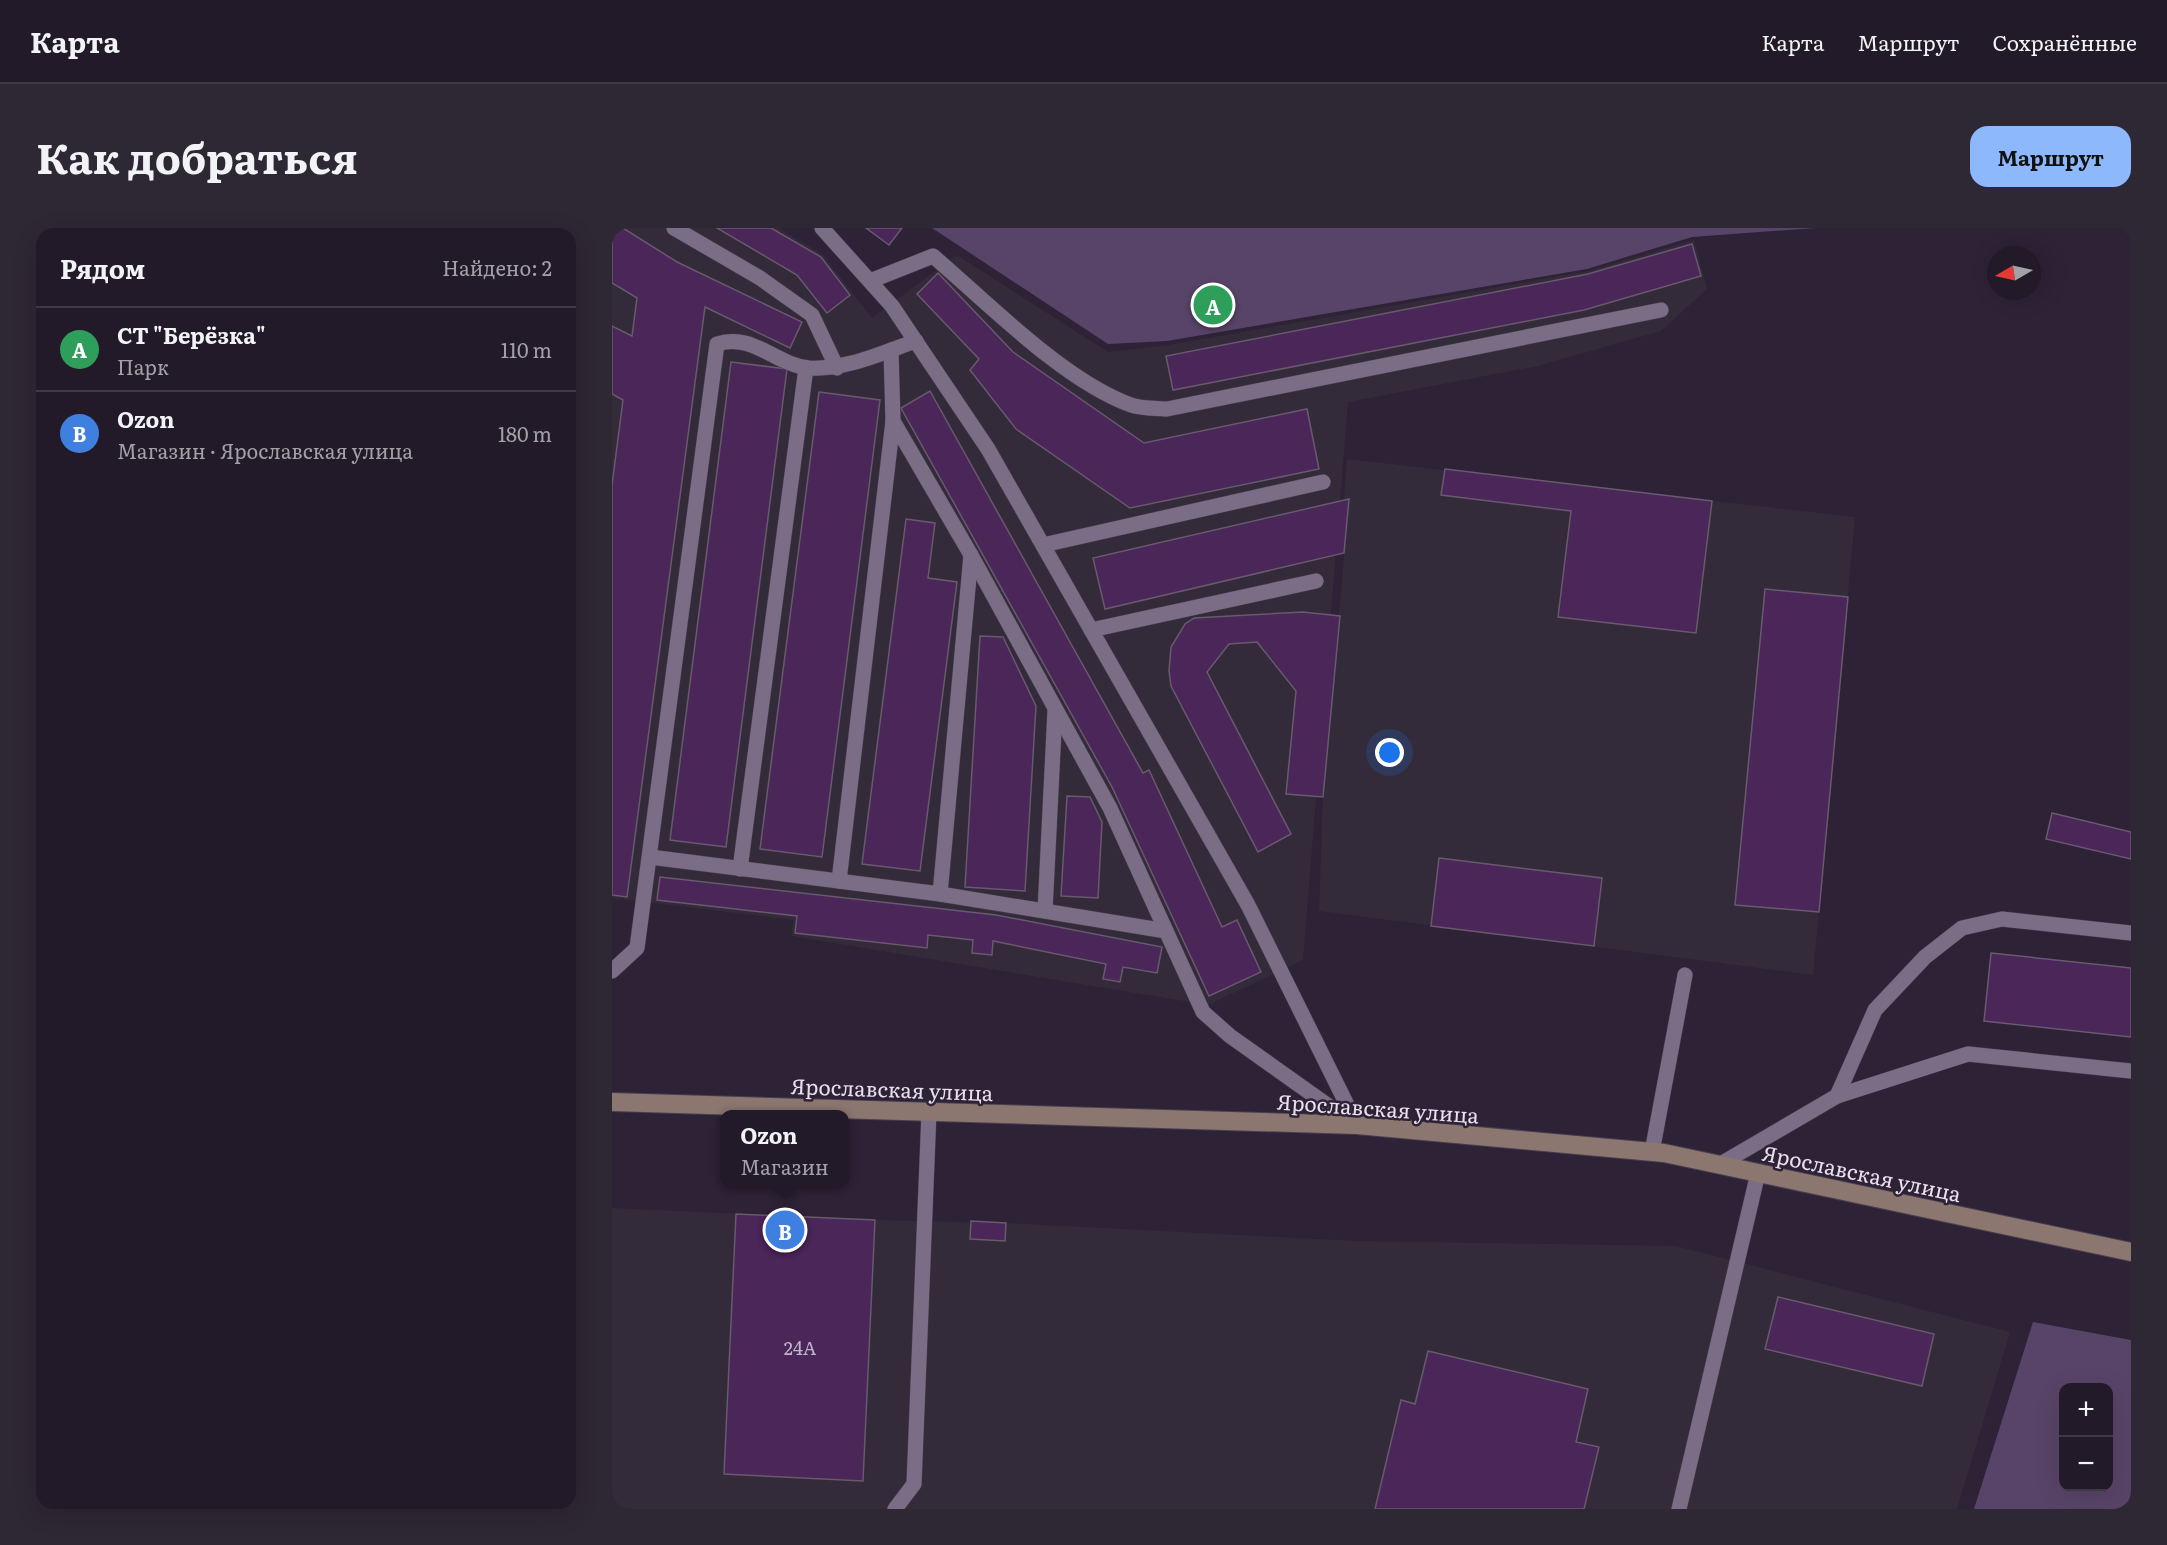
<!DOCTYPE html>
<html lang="ru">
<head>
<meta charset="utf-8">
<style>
  body { margin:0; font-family:Literata,serif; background:#2e2734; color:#f1f3f6 }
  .controls { position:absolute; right:18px; bottom:18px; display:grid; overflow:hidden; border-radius:12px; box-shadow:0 6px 24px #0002 }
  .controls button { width:54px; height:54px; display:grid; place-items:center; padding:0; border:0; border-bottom:2px solid #3f3845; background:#221a28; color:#f1f3f6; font:30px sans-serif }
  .compass { position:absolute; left:1375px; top:18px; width:54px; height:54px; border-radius:50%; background:#221a28; box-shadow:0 6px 24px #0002; rotate:261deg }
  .you { position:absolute; left:778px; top:525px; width:21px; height:21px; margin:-15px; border:4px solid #fff; border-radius:50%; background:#1a73e8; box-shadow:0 0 0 9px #1a73e833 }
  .badge { display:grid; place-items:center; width:39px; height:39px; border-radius:50%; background:#8db9fc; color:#fff; font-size:20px; font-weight:700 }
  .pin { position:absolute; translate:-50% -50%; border:3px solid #fff; box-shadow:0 2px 6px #0006 }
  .popup { position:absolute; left:108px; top:882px; width:129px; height:78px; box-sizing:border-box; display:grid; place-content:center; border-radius:12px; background:#221a28; filter:drop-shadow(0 2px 4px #0005); font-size:20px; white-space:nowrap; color:#a2a1a8 }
  .popup b { font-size:22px; color:#f1f3f6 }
  .popup::after { content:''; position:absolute; left:50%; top:100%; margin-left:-12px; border:12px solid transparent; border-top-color:#221a28 }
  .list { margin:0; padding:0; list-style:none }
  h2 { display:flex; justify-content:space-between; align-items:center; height:78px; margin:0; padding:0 24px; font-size:26px }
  h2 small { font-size:20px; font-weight:400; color:#a2a1a8 }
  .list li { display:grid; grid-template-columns:39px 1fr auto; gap:18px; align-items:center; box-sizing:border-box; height:84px; padding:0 24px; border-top:2px solid #3f3845 }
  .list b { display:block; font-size:22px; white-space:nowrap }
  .list p { margin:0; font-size:20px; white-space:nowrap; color:#a2a1a8 }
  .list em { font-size:20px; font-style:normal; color:#a2a1a8 }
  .map { position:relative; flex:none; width:1519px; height:1281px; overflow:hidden; border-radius:18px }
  header { display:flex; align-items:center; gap:36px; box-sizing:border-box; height:84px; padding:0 30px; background:#221a28; border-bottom:2px solid #3f3845 }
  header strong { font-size:28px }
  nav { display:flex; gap:33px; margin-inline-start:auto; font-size:21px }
  .intro { display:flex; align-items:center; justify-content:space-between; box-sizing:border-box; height:144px; padding:0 36px }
  h1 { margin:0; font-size:42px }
  .button { padding:15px 27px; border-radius:18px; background:#8db9fc; color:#111; font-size:21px; font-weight:700 }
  main { display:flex; gap:36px; padding:0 36px }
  aside { flex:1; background:#221a28; border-radius:18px; box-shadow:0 6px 24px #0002 }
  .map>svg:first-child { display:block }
  .industrial { fill:#342b3a }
  .green { fill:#584468; fill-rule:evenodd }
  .building { fill:#4a2659; stroke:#68596e; stroke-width:1.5 }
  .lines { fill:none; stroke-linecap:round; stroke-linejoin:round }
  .lane-casing { stroke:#473e4f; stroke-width:16 }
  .secondary-casing { stroke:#473e4f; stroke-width:20 }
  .lane { stroke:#7a6d85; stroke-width:15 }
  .secondary { stroke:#8b7670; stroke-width:18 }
  .labels { text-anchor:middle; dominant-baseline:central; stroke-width:5; stroke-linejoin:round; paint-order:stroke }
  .number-label { font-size:18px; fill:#c0b2c8 }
  .street-label { font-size:21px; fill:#e7e0ed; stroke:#2d2236 }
</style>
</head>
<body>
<header>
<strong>Карта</strong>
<nav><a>Карта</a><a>Маршрут</a><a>Сохранённые</a></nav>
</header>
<div class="intro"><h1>Как добраться</h1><a class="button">Маршрут</a></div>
<main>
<aside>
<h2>Рядом<small>Найдено: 2</small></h2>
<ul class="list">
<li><span class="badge" style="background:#2e9e5b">A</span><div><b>СТ &quot;Берёзка&quot;</b><p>Парк</p></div><em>110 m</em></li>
<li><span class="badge" style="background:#3f7fe0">B</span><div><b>Ozon</b><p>Магазин · Ярославская улица</p></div><em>180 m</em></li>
</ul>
</aside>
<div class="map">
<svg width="1519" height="1281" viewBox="0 0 1519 1281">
  <rect width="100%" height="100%" fill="#2d2236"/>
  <!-- industrial -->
  <g class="industrial">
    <path d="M0,0h166l45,27 49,63 85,-63 151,97 61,-7 419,-74 106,-31 13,49 -46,42 -123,35 -190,36 -45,558 -95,45 -416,-69 1,-16 -181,-22z"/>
    <path d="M735,231l508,58 -42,458 -494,-64 4,-114 26,-298 -5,1z"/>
    <path d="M0,980l263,12 131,3 351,18 319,5 334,86 -53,177h-1345z"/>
  </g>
  <!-- green -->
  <g class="green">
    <path d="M320,0h884l-124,9 -105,32 -420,72 -59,3z"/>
    <path d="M1421,1094l98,18v169h-157zM1452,1160h44v98h-44z"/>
  </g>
  <!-- building -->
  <g class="building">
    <path d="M0,0h11l54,34 125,60 -12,26 -85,-41 -78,590 -15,-2v-410l11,-85 -11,-6v-68l20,10 5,-38 -25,-15z"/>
    <path d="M105,0h54l50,29 29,38 -23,18 -30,-38z"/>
    <path d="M254,0h36l-13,17z"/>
    <path d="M1080,16l9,32 -117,34 -411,80 -7,-34 422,-82z"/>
    <path d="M326,45l75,79 131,91 163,-34 12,60 -189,39 -114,-79 -46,-59 9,-11 -62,-65z"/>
    <path d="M119,134l56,7 -61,478 -56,-7z"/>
    <path d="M318,163l213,382 6,-3 73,157 15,-7 24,52 -52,24 -97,-209 -211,-379z"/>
    <path d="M207,164l61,8 -58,457 -62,-8z"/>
    <path d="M833,241l267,32 -16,132 -138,-16 13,-106 -130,-16z"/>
    <path d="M737,271l-5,54 -239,56 -12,-51z"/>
    <path d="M294,291l29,4 -7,55 29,4 -37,289 -58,-7z"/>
    <path d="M1153,361l83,8 -29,315 -84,-7z"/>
    <path d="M691,384l37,4 -17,181 -37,-3 10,-103 -39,-49 -28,2 -22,28 84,162 -33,18 -87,-166 -2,-15 2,-24 14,-23 9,-6z"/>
    <path d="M368,408l23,1 33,69 -11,185 -60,-4z"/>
    <path d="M455,568l23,1 12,25 -4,76 -37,-2z"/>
    <path d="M1440,585l79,19v27l-85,-20z"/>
    <path d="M827,630l163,20 -8,68 -163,-20z"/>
    <path d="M48,649l336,38 166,32 -5,26 -34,-6 -3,15 -17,-3 3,-15 -113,-23 -1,14 -20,-2 1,-13 -45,-5 -1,13 -132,-15 2,-17 -140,-16z"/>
    <path d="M1379,725l140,15v69l-147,-16z"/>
    <path d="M124,986l139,6 -12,261 -139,-7z"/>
    <path d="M359,993l35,2 -1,18 -35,-2z"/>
    <path d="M1166,1069l156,37 -12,52 -157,-37z"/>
    <path d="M816,1123l160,38 -12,53 23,5 -15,62h-209l26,-109 14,4z"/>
  </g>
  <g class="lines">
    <defs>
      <g id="lane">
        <path d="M62,0l86,50 52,37 25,53"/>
        <path d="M210,0l70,78 96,143 260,456 109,220"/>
        <path d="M258,53l63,-25c55,47 131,125 198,149 11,4 25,3 36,4l494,-99"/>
        <path d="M279,122l2,71 78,134 139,253 93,204 27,24 124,88"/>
        <path d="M431,317l280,-63"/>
        <path d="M479,402l225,-49"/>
        <path d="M38,629l290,37 226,37"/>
        <path d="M128,641l66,-501"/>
        <path d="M227,653l54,-460"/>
        <path d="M328,666l31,-339"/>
        <path d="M433,683l10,-201"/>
        <path d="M0,743l25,-23 80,-604c35,-12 59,21 92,24 37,2 72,-15 107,-27"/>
        <path d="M1225,868l38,-86 50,-53 37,-29 40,-9 129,14"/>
        <path d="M1040,924l33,-177"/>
        <path d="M1107,937l118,-69 131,-42 163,17"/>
        <path d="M283,1281l19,-25 15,-372"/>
        <path d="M1067,1281l79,-336"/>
      </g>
      <path id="secondary" d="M0,874l745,23 307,28 467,99"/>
    </defs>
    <!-- lane casing -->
    <use href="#lane" class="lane-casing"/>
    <!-- secondary casing -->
    <use href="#secondary" class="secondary-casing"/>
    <!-- lane -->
    <use href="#lane" class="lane"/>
    <!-- secondary -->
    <use href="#secondary" class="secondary"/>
  </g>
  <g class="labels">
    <!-- number labels -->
    <g class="number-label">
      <text x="188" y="1119">24А</text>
    </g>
    <!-- street labels -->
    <g class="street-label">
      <text transform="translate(280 860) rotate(2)">Ярославская улица</text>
      <text transform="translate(766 879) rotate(4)">Ярославская улица</text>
      <text transform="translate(1250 944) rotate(12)">Ярославская улица</text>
    </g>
  </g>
</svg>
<div class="controls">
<button>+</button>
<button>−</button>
</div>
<svg class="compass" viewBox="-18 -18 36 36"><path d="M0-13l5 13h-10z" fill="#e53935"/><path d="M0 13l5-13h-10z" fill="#a2a1a8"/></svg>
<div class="you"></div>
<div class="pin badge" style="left:601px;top:77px;background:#2e9e5b">A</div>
<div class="pin badge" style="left:173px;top:1002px;background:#3f7fe0">B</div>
<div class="popup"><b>Ozon</b>Магазин</div>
</div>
</main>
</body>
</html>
